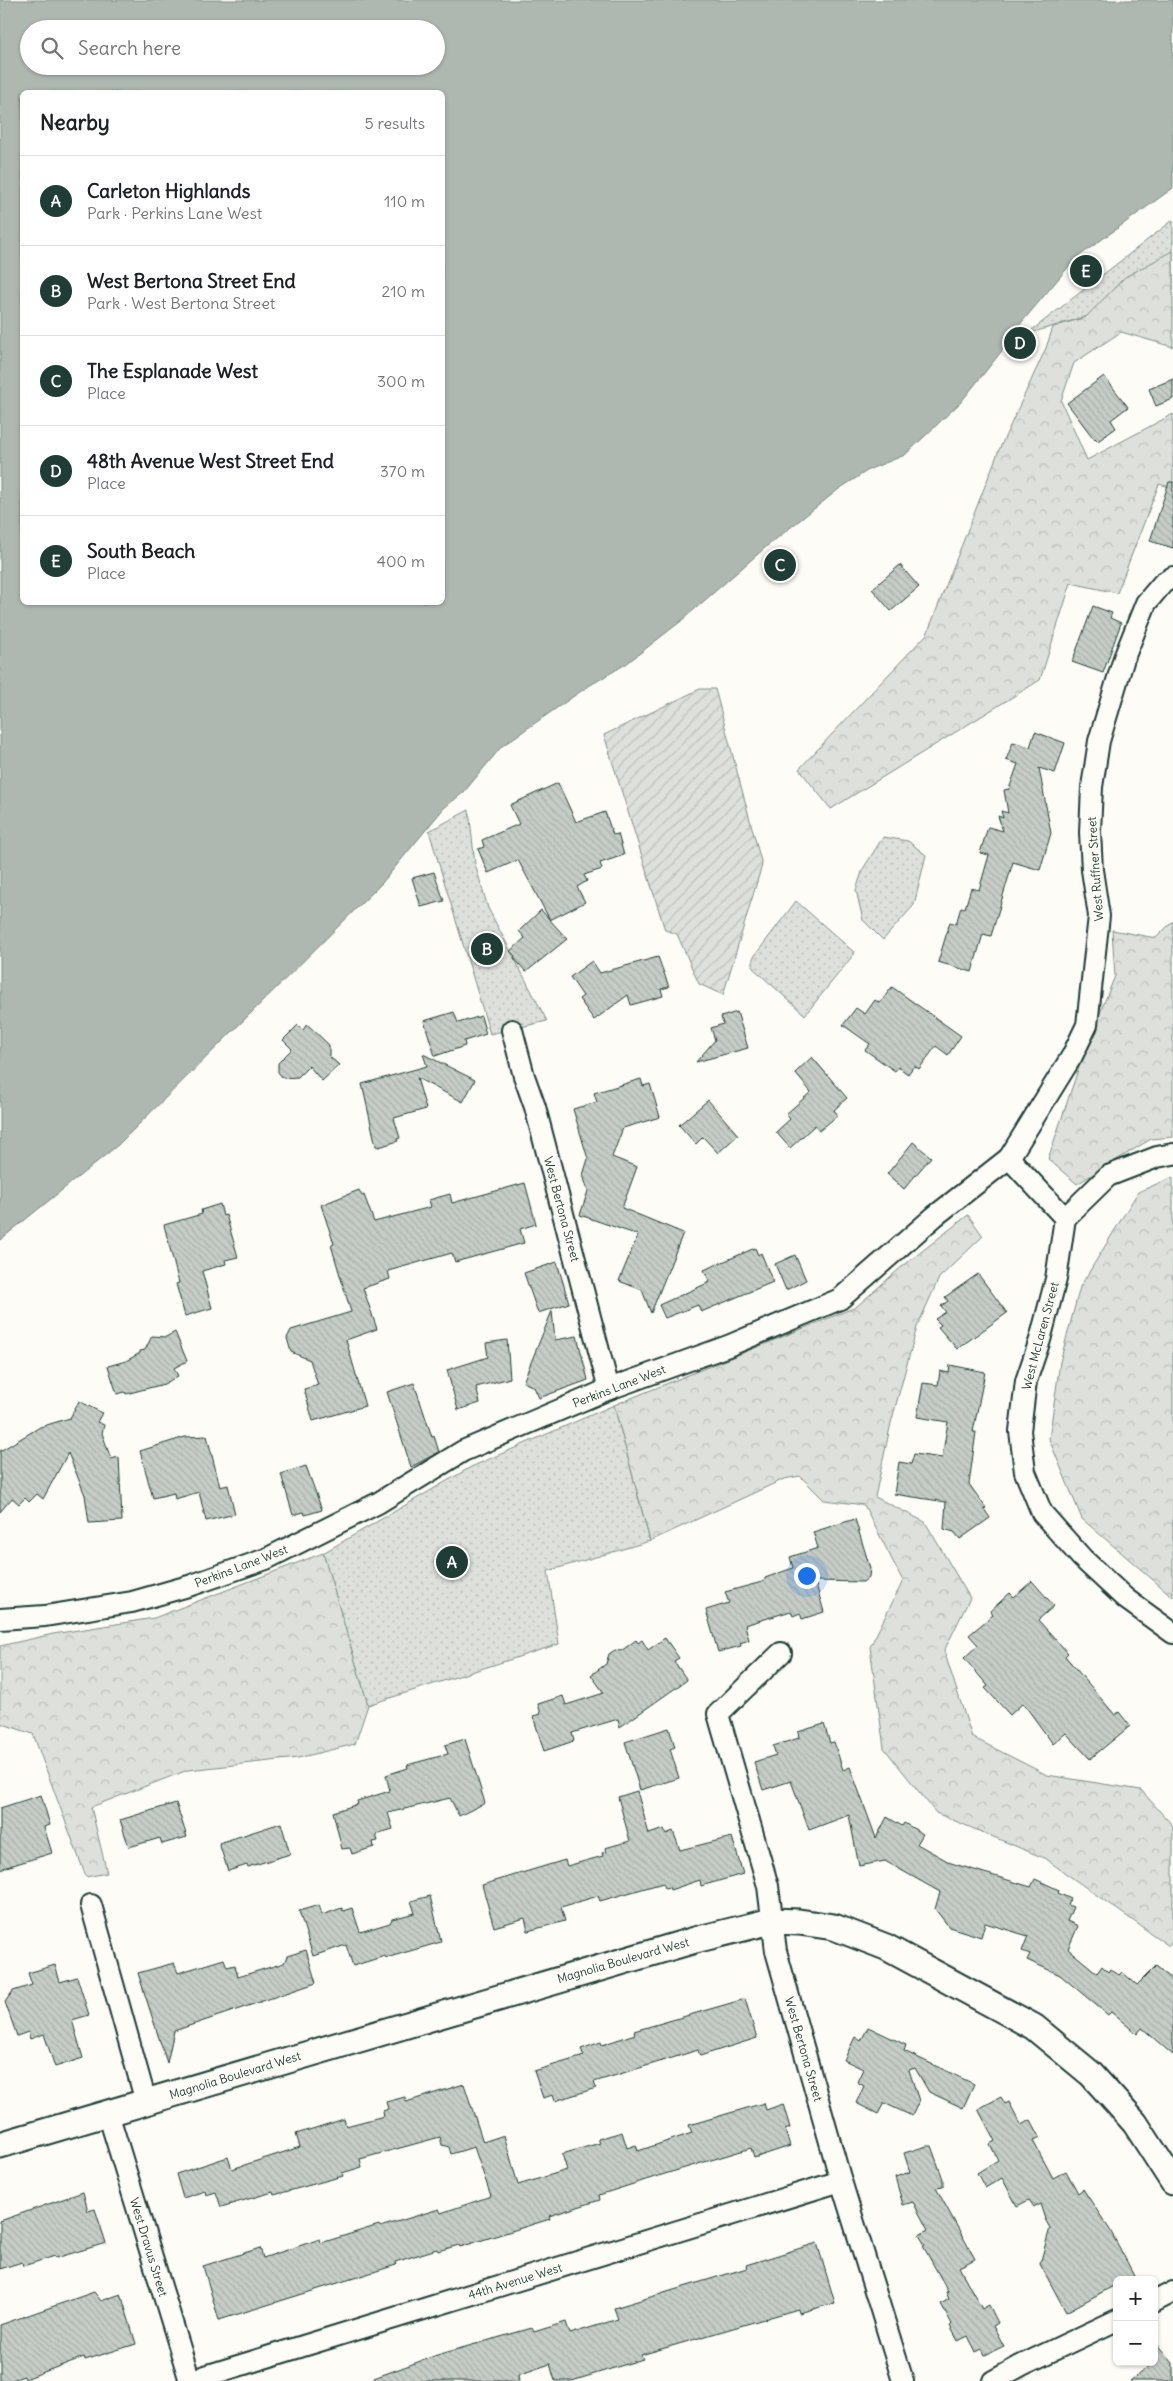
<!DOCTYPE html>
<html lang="en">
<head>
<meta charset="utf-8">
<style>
  body { margin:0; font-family:Delius,sans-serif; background:#f2f2f2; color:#202124 }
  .controls { position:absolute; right:15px; bottom:15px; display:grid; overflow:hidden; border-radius:8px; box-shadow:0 1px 4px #0004 }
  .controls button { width:45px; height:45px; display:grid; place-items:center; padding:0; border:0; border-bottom:1px solid #e0e0e0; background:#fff; color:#202124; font:25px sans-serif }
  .you { position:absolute; left:806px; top:1575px; width:18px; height:18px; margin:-12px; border:4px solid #fff; border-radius:50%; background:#1a73e8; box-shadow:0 0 0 8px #1a73e833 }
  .badge { display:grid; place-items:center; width:32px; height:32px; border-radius:50%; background:#1f3d34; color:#fff; font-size:16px; font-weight:700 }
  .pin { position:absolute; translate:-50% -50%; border:2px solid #fff; box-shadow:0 1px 5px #0006 }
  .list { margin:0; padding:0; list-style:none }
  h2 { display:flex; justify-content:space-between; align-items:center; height:65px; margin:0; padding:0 20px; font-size:21px }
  h2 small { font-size:16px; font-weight:400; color:#757577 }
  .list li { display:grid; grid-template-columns:32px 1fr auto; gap:15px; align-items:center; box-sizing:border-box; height:90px; padding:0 20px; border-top:1px solid #e0e0e0 }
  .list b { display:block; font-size:19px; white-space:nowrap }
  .list p { margin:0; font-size:16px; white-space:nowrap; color:#757577 }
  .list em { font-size:16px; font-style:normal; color:#757577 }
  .icon { flex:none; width:28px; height:28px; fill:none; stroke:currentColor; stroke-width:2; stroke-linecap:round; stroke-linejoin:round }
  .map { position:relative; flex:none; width:1173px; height:2381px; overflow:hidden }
  .search { position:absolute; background:#fff; box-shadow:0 1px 4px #0004; left:20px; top:20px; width:425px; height:55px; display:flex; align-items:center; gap:12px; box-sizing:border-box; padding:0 18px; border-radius:28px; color:#757577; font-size:19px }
  .panel { position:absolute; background:#fff; box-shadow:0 1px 4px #0004; left:20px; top:90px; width:425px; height:515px; border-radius:8px }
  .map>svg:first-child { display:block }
  .grass { fill:url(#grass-dots); stroke:#7e8e88 }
  .forest { fill:url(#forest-crowns); stroke:#7e8e88 }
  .garden { fill:url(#garden-furrows); stroke:#7e8e88 }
  .water { fill:#aeb8b1; stroke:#75877f; fill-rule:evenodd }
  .building { fill:url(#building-back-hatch); stroke:#1f3d34 }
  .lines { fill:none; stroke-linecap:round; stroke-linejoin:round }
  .minor-casing { stroke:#1f3d34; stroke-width:24 }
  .tertiary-casing { stroke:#1f3d34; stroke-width:29 }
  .minor { stroke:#fdfcf7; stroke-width:20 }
  .tertiary { stroke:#fdfcf7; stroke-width:25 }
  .labels { text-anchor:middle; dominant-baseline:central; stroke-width:4.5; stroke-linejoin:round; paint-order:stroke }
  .street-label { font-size:12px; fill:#1f3d34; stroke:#fdfcf7 }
</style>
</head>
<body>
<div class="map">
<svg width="1173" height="2381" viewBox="0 0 1173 2381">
  <defs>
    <pattern id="grass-dots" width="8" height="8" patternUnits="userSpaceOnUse" patternTransform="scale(1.25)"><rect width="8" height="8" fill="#dde0db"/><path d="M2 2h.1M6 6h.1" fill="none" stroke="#bdc1bd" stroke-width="1.8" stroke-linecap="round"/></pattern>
    <pattern id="forest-crowns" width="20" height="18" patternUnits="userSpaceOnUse" patternTransform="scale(1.25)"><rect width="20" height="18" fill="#dde0db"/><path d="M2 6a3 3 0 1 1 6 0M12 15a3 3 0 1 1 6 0" fill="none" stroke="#bdc1bd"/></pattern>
    <pattern id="garden-furrows" width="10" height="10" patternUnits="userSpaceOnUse" patternTransform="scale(1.25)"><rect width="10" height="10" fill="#dde0db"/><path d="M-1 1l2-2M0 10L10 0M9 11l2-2" fill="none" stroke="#bdc1bd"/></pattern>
    <pattern id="building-back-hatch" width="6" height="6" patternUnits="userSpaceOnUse" patternTransform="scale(1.25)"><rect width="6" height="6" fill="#c6cdc7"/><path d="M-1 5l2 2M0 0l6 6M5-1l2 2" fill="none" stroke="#aab1ac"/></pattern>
  </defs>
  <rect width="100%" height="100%" fill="#fdfcf7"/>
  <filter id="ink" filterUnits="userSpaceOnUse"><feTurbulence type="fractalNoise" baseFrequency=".02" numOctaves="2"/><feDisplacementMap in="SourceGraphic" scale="10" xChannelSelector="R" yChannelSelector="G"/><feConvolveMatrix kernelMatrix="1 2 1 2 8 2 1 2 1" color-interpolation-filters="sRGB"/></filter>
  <g filter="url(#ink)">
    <!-- grass -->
    <g class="grass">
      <path d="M1173,220v71l-146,43z"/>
      <path d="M469,810l6,54 13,44 59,113 -57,13 -61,-203z"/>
      <path d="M883,837l25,4 18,14 -12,50 -31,35 -20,-20 -7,-30 7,-21z"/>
      <path d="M796,901l59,52 -50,62 -52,-47v-10z"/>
      <path d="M614,1405l36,136 -102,30 11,73 -191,61 -45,-152 148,-86z"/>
    </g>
    <!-- forest -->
    <g class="forest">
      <path d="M1173,251v96l-52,-15 -47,31 -13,38 26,59 86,-46v74l-14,-4 -42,109 -46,-10 -31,97 -209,129 -32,-40 128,-135 72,-184 47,-102 7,-21 33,-10 39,-40z"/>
      <path d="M1173,921v216l-22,2 -74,45 -29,-25 35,-104 32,-79 -3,-46 44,8z"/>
      <path d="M1173,1177v420l-91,-78 -33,-80 11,-77 20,-75 58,-95z"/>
      <path d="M968,1215l15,21 -44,42 -22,49 -26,96 -16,74 50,25 45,76 -26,53 28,86 75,38 94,15 32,36v114l-4,6 -125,-88 -108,-45 -52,-65 -14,-101 33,-66 -39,-76 -40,-5 -24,-24 -16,3 -134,62 -36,-136 242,-98 42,-37z"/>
      <path d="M323,1553l45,152 -13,39 -57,14 -110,12 -97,37 16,66 -21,4 -53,-143 -33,-11v-77l53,-12 101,-16z"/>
    </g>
    <!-- garden -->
    <path class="garden" d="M700,689h15l47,176 -39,130 -24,-11 -22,-50 -12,-4 -61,-195z"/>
    <!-- water -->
    <path class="water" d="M0,0h1173v188l-98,71 -58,69 -4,9 -52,65 -56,53 -35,14 -31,20 -73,58 -86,75 -54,42 -39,23 -85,59 -38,46 -20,16 -62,75 -264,262 -118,95zM29,29h407v37h-407zM22,92h420v510h-420z"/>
    <!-- building -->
    <g class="building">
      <path d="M1104,376l24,31 -17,13 5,8 -18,13 -3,-3 -1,1 -27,-36z"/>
      <path d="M1173,379v20l-17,7 -7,-17z"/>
      <path d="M1169,482h4v66l-23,-7z"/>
      <path d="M900,565l19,22 -28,24 -19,-22z"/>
      <path d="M1093,606l19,7 -2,5 11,5 -18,50 -31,-11z"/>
      <path d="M1035,732l30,11 -10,30 -16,-5 12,65 -11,37 -27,-8 -22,74 -8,-2 -11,38 -34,-10 12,-40 6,2 5,-17 4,1 6,-20 8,2 10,-35 -9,-2 8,-26 15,4 -5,-15 5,2 -2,-7 7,2 -4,-23 5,-1 9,-25 -12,-4 7,-18 17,5z"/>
      <path d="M558,783l18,39 29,-10 8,23 5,-1 6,21 -24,8 2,6 -18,6 3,6 -10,6 8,15 -35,18 17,19 -41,33 -12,-14 1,-2 -5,-5 15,-13 -6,-7 22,-21 9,10 -32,-60 -30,13 -10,-24 6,-2 -2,-7 37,-16 -9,-19z"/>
      <path d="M434,872l10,29 -23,6 -9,-29z"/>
      <path d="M658,957l11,30 -8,2 2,7 -32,9 -3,-10 -34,25 -15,-21 4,-3 -13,-19 22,-16 8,12z"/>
      <path d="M892,987l69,49 -13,19 -12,-9 -17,23 -5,-3 -6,8 -10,-7 -3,4 -30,-21 5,-6 -27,-19 13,-17 9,6 10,-14 5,3z"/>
      <path d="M454,1012l4,11 23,-7 5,18 -22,7 1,5 -30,10 -11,-35z"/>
      <path d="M737,1012l11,36 -52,14 19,-22 -4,-12 12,-4 -2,-7z"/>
      <path d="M307,1024l22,21v11l10,9 -17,16 -13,-15 -11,11 -15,1 -5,-6v-9l14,-14 -9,-9 15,-15 5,5z"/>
      <path d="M423,1054l52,26 -12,22 -46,-24 9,31 -32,9 6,20 -3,1 1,2 -19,6 -3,-1 -14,-62 65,-18z"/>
      <path d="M812,1057l35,41 -13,12 4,5 -19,16 -4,-6 -25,23 -14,-16 14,-13 -4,-5 25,-22 -16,-19z"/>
      <path d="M641,1079l2,7 7,-2 10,33 -37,11 -11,29 25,10 -15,41 61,25 -32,80 -9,-23 -23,-9 19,-46 -58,-20 8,-24 -5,-16 5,-16 -15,-50 24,-7 -3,-9z"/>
      <path d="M708,1100l30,35 -20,18 -15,-16 -7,7 -17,-19z"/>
      <path d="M913,1142l18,15 -27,32 -17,-15z"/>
      <path d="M525,1183l11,41 -16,5 4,14 -69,19 -3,-9 -64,18 2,8 -27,9 14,41 -31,11 19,66 -52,15 -9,-32 14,-4 -8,-25 -19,-8 -4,-14 4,-8 60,-18 -20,-67 3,-1 -13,-39 38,-15 3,6 2,-1 10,27 57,-15 -2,-7 21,-6 2,9z"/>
      <path d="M220,1204l3,12 3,-1 12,42 -13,3 1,4 -24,7 10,37 -27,8 -9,-32 3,-1 -15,-58 38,-11 -1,-4z"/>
      <path d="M755,1248l3,7 3,-2 12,29 -72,30 -3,-7 -33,13 -6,-13 51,-23 -6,-12z"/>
      <path d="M795,1255l11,25 -20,10 -11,-26z"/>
      <path d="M557,1262l12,41 -31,10 -14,-40z"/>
      <path d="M978,1274l29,39 -50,36 -19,-22 3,-2 -6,-6 11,-7 -5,-6 7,-5 -3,-4z"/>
      <path d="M552,1311l3,29 22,-4 11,44 -49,18 -5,-11 -11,-5z"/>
      <path d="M175,1332l12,29 -13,7 4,8 -14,8 -38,10 -1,-2 -8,2 -9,-28 18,-5 14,-8v-2l5,-1 7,-14 14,1z"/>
      <path d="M507,1340l3,38 -34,9 4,16 -22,7 -11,-40 41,-13 -2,-14z"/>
      <path d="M950,1365l35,7 -12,60h3l-7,52 17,24 -2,1 6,9 -30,21 -6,-7 -10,-3 2,-27 -52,-8 5,-32 12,2 3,-10 28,4 6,-36 -31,-5 6,-34 15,2 2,-14 9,2z"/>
      <path d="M414,1383l18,54 2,-1 5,16 -28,15 -24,-75z"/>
      <path d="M79,1401l23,12 -5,9 7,3 -2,8 9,26 8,-2 3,64 -33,2 -4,-28 -17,-42 -25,46 -6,-5 -8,8 -4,-4 -6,6 -7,-6 -12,14v-61l40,-24 30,-9z"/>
      <path d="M207,1436l13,51 8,-2 7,29 -29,7 -7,-29 -24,7 -1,-6 -21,5 -13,-47 45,-14z"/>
      <path d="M306,1466l16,44 -17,5 -1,-3 -11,3 -12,-41z"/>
      <path d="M855,1519l15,49 -1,9 -6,5 -48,-1 9,31 -22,7 -2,-6 -7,3 -2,-5 -46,14 4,15 -9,3 1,3 -23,6 -12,-42 23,-7 -4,-11 37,-10 3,-2v-2l28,-10 -3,-11 28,-9 -5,-16z"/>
      <path d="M1032,1581l22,25 -16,14 30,33 -3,3 50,59 4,-3 11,14 -40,33 -24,-26 -13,11 -30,-41 -13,12 -25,-27 3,-2 -24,-28 14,-13 -9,-10 24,-20 -3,-4 20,-18 4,4z"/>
      <path d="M665,1638l14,20 -5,3 13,19 -67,47 -2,-8 -46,14 2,8 -30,10 -11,-35 8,-2 -3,-10 25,-8 3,9 38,-12 -13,-18 15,-11 3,-10 6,-4 6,1 15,-11 2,3 4,-3 6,10z"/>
      <path d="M824,1724l6,19 4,-1 9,28 7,-3 26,71 11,-21 15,9 2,-3 19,11 -6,10 34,19 80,24 4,-8 24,11 -1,3 13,6 -3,6 5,2 -6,14 11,5 -10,23 29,24 5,-7 6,6 2,-3 9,6 3,-3 15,13 19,-19 17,14v75l-31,-27 -5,6 -26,-22 -3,3 -48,-40 -33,-15 3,-6 -8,-3 6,-15 -43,-13 -4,14 -32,-10 -14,-18 5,-17 -55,-31 -26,5 -10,-51 -40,15 -18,-49 -28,9 -9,-28 22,-7 -3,-9 26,-8 -1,-6z"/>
      <path d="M669,1728l6,19 -5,2 9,29 -39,12 -15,-48z"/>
      <path d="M465,1739l20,64 -26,13 -9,-18 -62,15 5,16 -17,5 2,7 -5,1 1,5 -22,7 -2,-6 -8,1 -9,-37 25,-8 -1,-3 33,-10 -4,-16 22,-7 -1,-3 41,-11 -3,-9z"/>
      <path d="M637,1791l12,43 15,-5 2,5 7,-3 7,19 52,-13 11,37 -42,12 -1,-6 -30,10 -1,-3 -4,1 -2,-5 -63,18 -2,-5 -37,11 4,14 -37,10 -3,-13 -31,9 -12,-42 83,-25 2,6 36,-10 -1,-3 4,-1 -1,-4 25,-7 -12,-44z"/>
      <path d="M41,1795l9,30 -6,2 8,26 -52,16v-61z"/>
      <path d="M176,1803l11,34 -25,7 -2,-6 -31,9 -9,-27z"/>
      <path d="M281,1823l9,31 -42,13 -1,-2 -19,6 -9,-28z"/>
      <path d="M430,1896l11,46 -55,16 -1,-2 -32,10 -7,-21 -33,11 -14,-45 20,-6 3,10 20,-7 1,3 9,-3 8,24 30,-9 2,-4 23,-6 -4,-12z"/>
      <path d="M306,1950l10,33 -142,48 -7,32 -29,-90 36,-10 4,10 46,-14 3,8 8,-2 3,12 46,-14 3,-7z"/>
      <path d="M55,1965l5,17 17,-5 12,38 -17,5 11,38 -28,9 -11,-33 -14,5 -2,-7 -11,4 -12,-34 8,-11 19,-6 -4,-12z"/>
      <path d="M745,1999l12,39 -57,18 -2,-6 -104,32 2,6 -41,13 -2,-6 -10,3 -9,-27 50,-15 -3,-7 20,-7 1,3 33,-11 -1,-3z"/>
      <path d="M868,2027l38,18 -2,6 70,33 -11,24 -34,-16 -14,-24 -6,2 10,31 -7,15 -28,-13 -6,11 -22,-11 8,-17 -7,-4 6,-13 -19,-9 11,-23 6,4z"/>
      <path d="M464,2084l19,58 21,-7 14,50 49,-15 -5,-16 38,-11 -2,-4 24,-7 5,16 9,-3 2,6 54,-18 -3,-8 75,-22 2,7 17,-6 7,24 -5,2 5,16 -36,12 -3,-10 -96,29 -56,18 1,5 -51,16 1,3 -90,28 -1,-2 -21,6 -1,-2 -42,13 1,3 -177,55 -16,-54 57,-18 3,10 57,-19 1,4 58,-18 1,2 59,-18 2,4 50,-17 -17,-49 -23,7 -2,-7 -7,-2 -2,-8 -80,22 2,8 -20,6 1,3 -69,19 -1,-3 -52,15 -5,-15 -10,3 -1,-4 -22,7 -7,-24 52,-17 4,12 68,-22 -4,-13 48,-15 2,7 38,-10 -1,-5 5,-2 -2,-7 19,-5 1,5z"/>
      <path d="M1001,2097l4,7 4,-2 12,23 10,-5 9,17 -7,4 20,37 13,-7 12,22 5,-4 27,41 24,45 -9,5h-8v4l-51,28 -26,-48 10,-36 -5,-9 -5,-15 -6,3 -5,-7 -12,6 -15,-28 -17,10 -8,-15 21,-13 -8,-16 5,-3 -17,-32z"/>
      <path d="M927,2146h4l12,33v8l-7,1 39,71 -16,8 23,42 7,-4 9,18 -5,3 11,20 -19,9 -3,-6 -6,3 -8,-16 -10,5 -8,-15 2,-2 -11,-20 8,-5 -3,-7 2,-1 -25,-45 2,-1 -6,-10 9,-5 -15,-28 -10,3 -8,-28 15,-5 -6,-19z"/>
      <path d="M83,2192l5,19 7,-2 11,34 -50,15 -1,-2 -32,10 -1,-4 -22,7v-48z"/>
      <path d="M817,2243l18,60 -36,10 -1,-4 -157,46 2,4 -71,22h-17l-5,-17 -32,11 1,6h-144l-1,-3 63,-23 95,-27 2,4 32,-10 4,12 48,-15 -4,-11 133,-40 -1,-3z"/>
      <path d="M94,2292l7,9 20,-7 15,50 -51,16 -1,-3 -59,22 -1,-3 -15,5h-9v-56z"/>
      <path d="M1154,2341l19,22v18h-43l24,-19z"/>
    </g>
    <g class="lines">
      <defs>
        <g id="minor">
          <path d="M512,1030l12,46 11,31 74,282"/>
          <path d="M1009,1158l63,-102 15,-31 12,-109 -7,-46 -2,-38 2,-45 7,-46 25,-83 22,-55 17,-20 10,-6"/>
          <path d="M1065,1218l-9,61 -16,61 -14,41 -6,50 5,41 17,41 40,45 44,41 47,34"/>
          <path d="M1065,1218l43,-42 49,-19 16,-3"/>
          <path d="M0,1619l45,-3 87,-14 60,-17 74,-26 112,-56 85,-52 146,-62 119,-43 112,-47 95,-83 74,-58 56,60"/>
          <path d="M781,1653l-63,61 50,172 8,65 65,230 62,200"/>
          <path d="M91,1905l55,197"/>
          <path d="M108,2113l82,268"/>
          <path d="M1154,2302l19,-10"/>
          <path d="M189,2381l652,-200"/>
          <path d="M993,2381l29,-16 95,-45"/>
        </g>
        <path id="tertiary" d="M0,2145l695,-205 77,-19 27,1 35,5 52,20 148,80 57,47 44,49 38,59"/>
      </defs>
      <!-- minor casing -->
      <use href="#minor" class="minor-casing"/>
      <!-- tertiary casing -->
      <use href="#tertiary" class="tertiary-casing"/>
      <!-- minor -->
      <use href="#minor" class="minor"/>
      <!-- tertiary -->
      <use href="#tertiary" class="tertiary"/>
    </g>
  </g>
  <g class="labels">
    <!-- street labels -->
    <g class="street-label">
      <text transform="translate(1095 869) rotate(-94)">West Ruffner Street</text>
      <text transform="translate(562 1209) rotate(75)">West Bertona Street</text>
      <text transform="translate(1040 1336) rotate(-75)">West McLaren Street</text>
      <text transform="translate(619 1386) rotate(-21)">Perkins Lane West</text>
      <text transform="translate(241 1566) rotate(-21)">Perkins Lane West</text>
      <text transform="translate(623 1960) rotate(-16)">Magnolia Boulevard West</text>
      <text transform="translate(804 2049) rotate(74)">West Bertona Street</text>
      <text transform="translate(235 2075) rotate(-17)">Magnolia Boulevard West</text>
      <text transform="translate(149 2247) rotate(73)">West Dravus Street</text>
      <text transform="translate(515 2281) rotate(-17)">44th Avenue West</text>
    </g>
  </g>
</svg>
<div class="controls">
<button>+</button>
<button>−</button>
</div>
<div class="you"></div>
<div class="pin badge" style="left:452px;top:1562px">A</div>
<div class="pin badge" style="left:487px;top:949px">B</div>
<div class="pin badge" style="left:780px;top:565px">C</div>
<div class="pin badge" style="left:1020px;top:343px">D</div>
<div class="pin badge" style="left:1086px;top:271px">E</div>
<div class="search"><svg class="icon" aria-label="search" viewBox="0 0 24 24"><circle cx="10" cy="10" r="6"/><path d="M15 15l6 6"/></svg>Search here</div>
<section class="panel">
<h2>Nearby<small>5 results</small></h2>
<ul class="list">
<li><span class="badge">A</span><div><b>Carleton Highlands</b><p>Park · Perkins Lane West</p></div><em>110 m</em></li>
<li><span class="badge">B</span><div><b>West Bertona Street End</b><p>Park · West Bertona Street</p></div><em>210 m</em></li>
<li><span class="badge">C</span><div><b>The Esplanade West</b><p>Place</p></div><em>300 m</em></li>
<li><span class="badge">D</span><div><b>48th Avenue West Street End</b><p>Place</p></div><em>370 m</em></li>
<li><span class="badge">E</span><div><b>South Beach</b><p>Place</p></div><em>400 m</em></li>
</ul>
</section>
</div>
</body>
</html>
